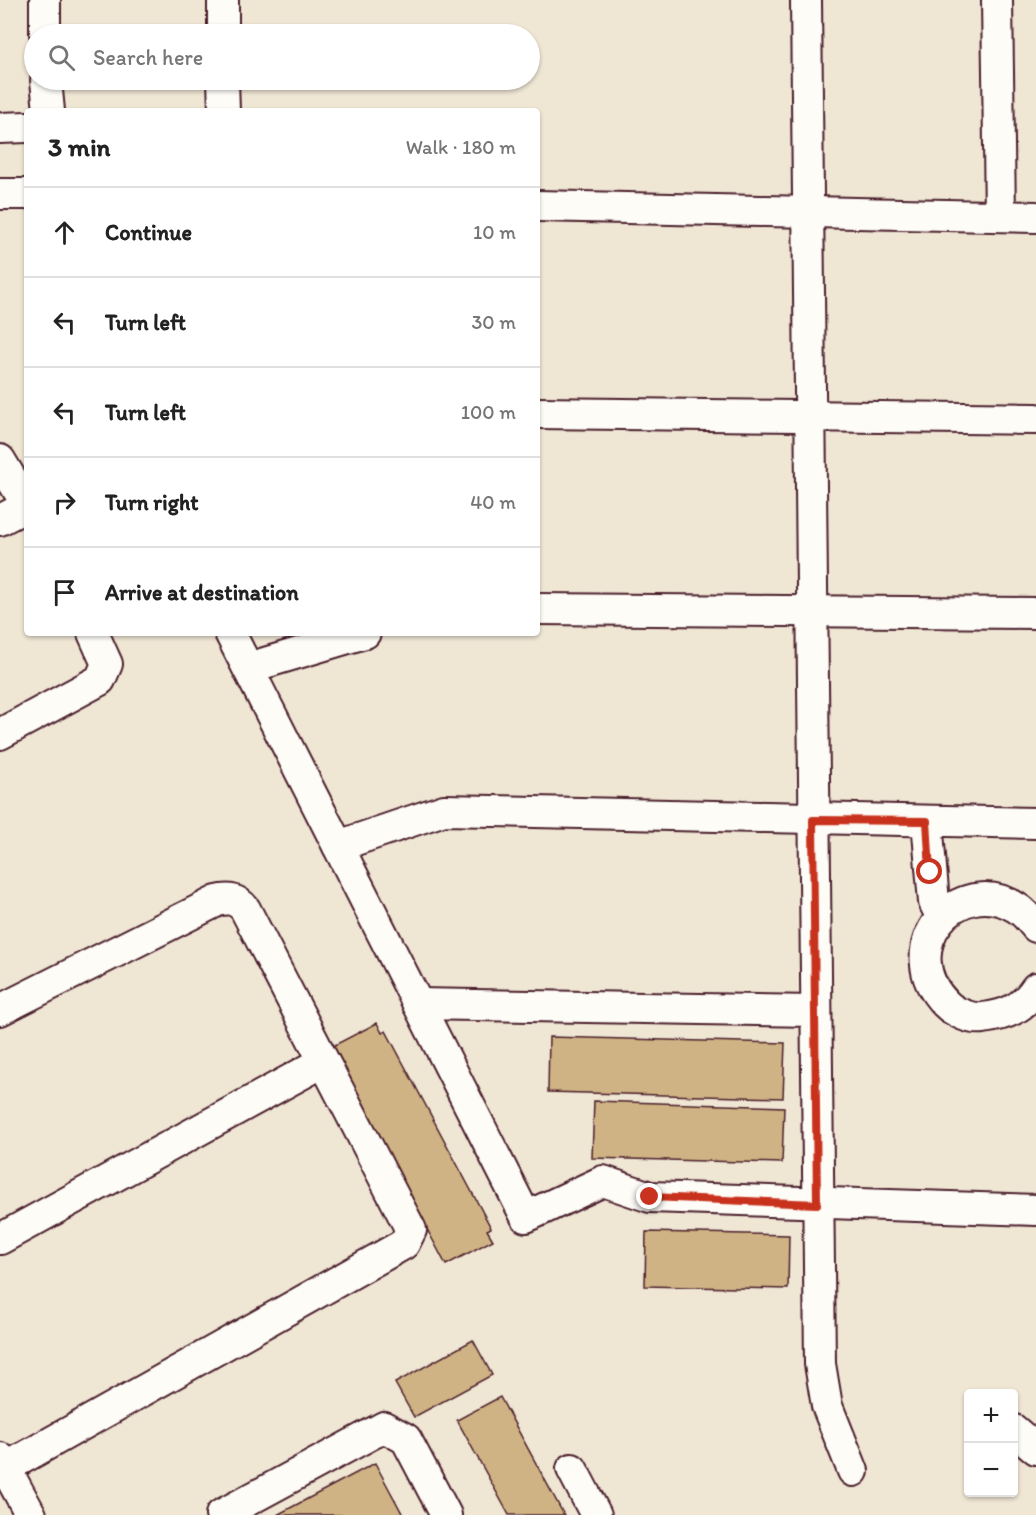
<!DOCTYPE html>
<html lang="en">
<head>
<meta charset="utf-8">
<style>
  body { margin:0; font-family:Itim,sans-serif; background:#f6f6f6; color:#222 }
  .controls { position:absolute; right:18px; bottom:18px; display:grid; overflow:hidden; border-radius:6px; box-shadow:0 2px 4px #0004 }
  .controls button { width:54px; height:54px; display:grid; place-items:center; padding:0; border:0; border-bottom:2px solid #e0e0e0; background:#fff; color:#222; font:30px sans-serif }
  .stop { position:absolute; width:18px; height:18px; margin:-14px; border:4px solid #c8321e; border-radius:50%; background:#fff }
  .stop.end { background:#c8321e; border-color:#fff; box-shadow:0 2px 6px #0008 }
  .list { margin:0; padding:0; list-style:none }
  h2 { display:flex; justify-content:space-between; align-items:center; height:78px; margin:0; padding:0 24px; font-size:26px }
  h2 small { font-size:20px; font-weight:400; color:#767676 }
  .list li { display:grid; grid-template-columns:39px 1fr auto; gap:18px; align-items:center; box-sizing:border-box; height:90px; padding:0 24px; border-top:2px solid #e0e0e0 }
  .list b { display:block; font-size:22px; white-space:nowrap }
  .list em { font-size:20px; font-style:normal; color:#767676 }
  .icon { flex:none; width:33px; height:33px; fill:none; stroke:currentColor; stroke-width:2; stroke-linecap:round; stroke-linejoin:round }
  .map { position:relative; flex:none; width:1036px; height:1515px; overflow:hidden }
  .search { position:absolute; background:#fff; box-shadow:0 2px 4px #0004; left:24px; top:24px; width:516px; height:66px; display:flex; align-items:center; gap:15px; box-sizing:border-box; padding:0 21px; border-radius:33px; color:#767676; font-size:22px }
  .panel { position:absolute; background:#fff; box-shadow:0 2px 4px #0004; left:24px; top:108px; width:516px; height:528px; border-radius:6px }
  .map>svg:first-child { display:block }
  .building { fill:#cfb384; stroke:#4a1f2b; stroke-width:1.5 }
  .lines { fill:none; stroke-linecap:round; stroke-linejoin:round }
  .minor-casing { stroke:#4a1f2b; stroke-width:34 }
  .minor { stroke:#fdfcf7; stroke-width:30 }
  .route { stroke:#c8321e; stroke-width:8 }
</style>
</head>
<body>
<div class="map">
<svg width="1036" height="1515" viewBox="0 0 1036 1515">
  <rect width="100%" height="100%" fill="#efe6d4"/>
  <filter id="ink" filterUnits="userSpaceOnUse"><feTurbulence type="fractalNoise" baseFrequency=".0167" numOctaves="2"/><feDisplacementMap in="SourceGraphic" scale="12" xChannelSelector="R" yChannelSelector="G"/><feConvolveMatrix kernelMatrix="1 2 1 2 8 2 1 2 1" color-interpolation-filters="sRGB"/></filter>
  <g filter="url(#ink)">
    <!-- building -->
    <g class="building">
      <path d="M377,1023l5,10 4,-2 105,197 -4,2 6,10 -47,25 -115,-218z"/>
      <path d="M549,1037l236,6 -2,55 -235,-6z"/>
      <path d="M594,1101l190,6 -2,56 -190,-5z"/>
      <path d="M646,1232l143,3 -1,54 -143,-3z"/>
      <path d="M473,1340l19,35 -78,42 -19,-34z"/>
      <path d="M500,1397l64,118h-55l-52,-95z"/>
      <path d="M375,1463l28,52h-126z"/>
    </g>
    <g class="lines">
      <defs>
        <g id="minor">
          <path d="M45,0v34"/>
          <path d="M223,0v34"/>
          <path d="M806,0l14,1364 7,42 26,65"/>
          <path d="M997,0l3,216"/>
          <path d="M46,80l3,31"/>
          <path d="M223,80l1,31"/>
          <path d="M0,128l27,-1"/>
          <path d="M0,194h27"/>
          <path d="M537,206l499,11"/>
          <path d="M537,413l499,6"/>
          <path d="M0,460l27,45"/>
          <path d="M0,520l27,-14"/>
          <path d="M537,609l499,4"/>
          <path d="M230,633l296,584 77,-36 47,16 386,13"/>
          <path d="M248,668l117,-35"/>
          <path d="M0,734l100,-54 7,-16 -14,-31"/>
          <path d="M927,821l7,81 7,14"/>
          <path d="M338,846l106,-36 592,13"/>
          <path d="M1036,927c-5,-6 -12,-15 -19,-19 -59,-38 -126,41 -71,96 8,8 25,16 37,14 24,-3 40,-10 53,-30"/>
          <path d="M418,1004l397,7"/>
          <path d="M0,1010l217,-109c12,-3 20,-2 28,8l166,321 -7,14 -404,227"/>
          <path d="M0,1239l323,-177"/>
          <path d="M1014,1430l22,19"/>
          <path d="M0,1458l31,57"/>
          <path d="M572,1469l24,46"/>
          <path d="M221,1515l163,-88 22,12 40,76"/>
        </g>
      </defs>
      <!-- minor casing -->
      <use href="#minor" class="minor-casing"/>
      <!-- minor -->
      <use href="#minor" class="minor"/>
    </g>
  </g>
  <g class="lines" filter="url(#ink)">
    <!-- route -->
    <path class="route" d="M650,1197l167,7 -4,-384 114,1 3,51"/>
  </g>
</svg>
<div class="controls">
<button>+</button>
<button>−</button>
</div>
<div class="stop" style="left:930px;top:872px"></div>
<div class="stop end" style="left:650px;top:1197px"></div>
<div class="search"><svg class="icon" aria-label="search" viewBox="0 0 24 24"><circle cx="10" cy="10" r="6"/><path d="M15 15l6 6"/></svg>Search here</div>
<section class="panel">
<h2>3 min<small>Walk · 180 m</small></h2>
<ul class="list">
<li><svg class="icon" aria-label="ahead" viewBox="0 0 24 24"><path d="M12 20V5M6 11l6-6 6 6"/></svg><div><b>Continue</b></div><em>10 m</em></li>
<li><svg class="icon" aria-label="left" viewBox="0 0 24 24"><path d="M17 20v-9H6M10 6l-5 5 5 5"/></svg><div><b>Turn left</b></div><em>30 m</em></li>
<li><svg class="icon" aria-label="left" viewBox="0 0 24 24"><path d="M17 20v-9H6M10 6l-5 5 5 5"/></svg><div><b>Turn left</b></div><em>100 m</em></li>
<li><svg class="icon" aria-label="right" viewBox="0 0 24 24"><path d="M7 20v-9h11M14 6l5 5-5 5"/></svg><div><b>Turn right</b></div><em>40 m</em></li>
<li><svg class="icon" aria-label="arrive" viewBox="0 0 24 24"><path d="M6 21V4h12l-3 4 3 4H6"/></svg><div><b>Arrive at destination</b></div></li>
</ul>
</section>
</div>
</body>
</html>
